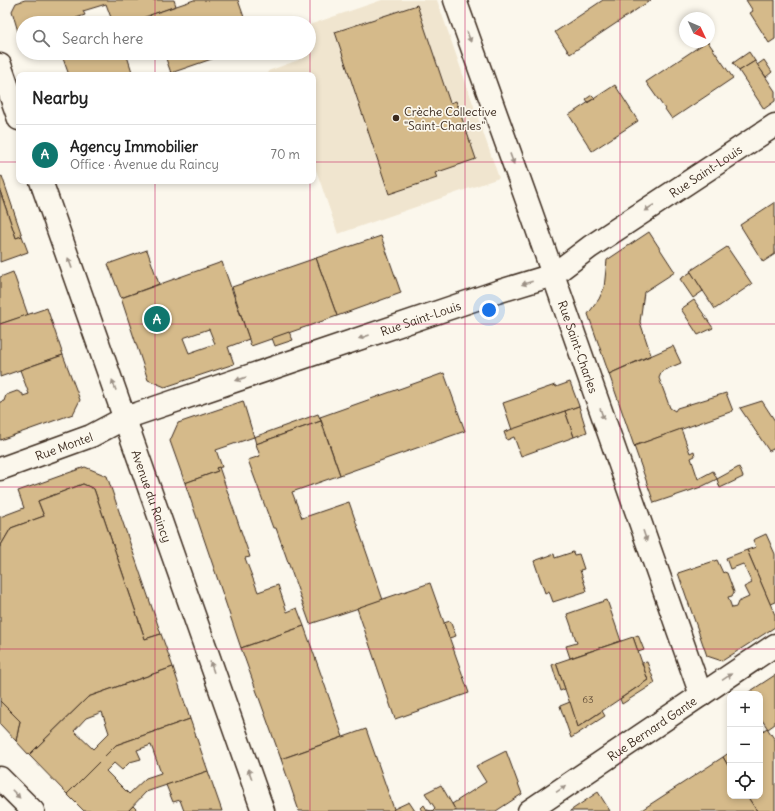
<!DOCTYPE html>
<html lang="en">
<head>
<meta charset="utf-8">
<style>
  body { margin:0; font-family:Delius,sans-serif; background:#f6f6f6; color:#222 }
  .controls { position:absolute; right:12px; bottom:12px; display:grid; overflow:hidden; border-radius:8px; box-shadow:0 2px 6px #0003 }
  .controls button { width:36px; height:36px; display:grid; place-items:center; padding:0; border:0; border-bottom:1px solid #e0e0e0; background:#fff; color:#222; font:20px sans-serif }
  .compass { position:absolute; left:679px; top:12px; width:36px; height:36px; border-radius:50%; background:#fff; box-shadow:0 2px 6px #0003; rotate:134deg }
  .you { position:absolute; left:489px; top:310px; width:14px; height:14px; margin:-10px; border:3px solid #fff; border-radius:50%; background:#1a73e8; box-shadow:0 0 0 6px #1a73e833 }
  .badge { display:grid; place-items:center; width:26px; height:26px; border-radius:50%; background:#0f766e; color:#fff; font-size:13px; font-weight:700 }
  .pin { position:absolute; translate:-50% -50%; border:2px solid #fff; box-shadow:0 1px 4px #0006 }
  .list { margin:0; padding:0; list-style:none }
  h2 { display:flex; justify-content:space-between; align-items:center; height:52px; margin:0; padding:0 16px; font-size:17px }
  h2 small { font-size:13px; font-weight:400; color:#767676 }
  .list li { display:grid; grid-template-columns:26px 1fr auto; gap:12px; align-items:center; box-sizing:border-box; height:60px; padding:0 16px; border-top:1px solid #e0e0e0 }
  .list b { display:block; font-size:15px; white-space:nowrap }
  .list p { margin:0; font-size:13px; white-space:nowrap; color:#767676 }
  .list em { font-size:13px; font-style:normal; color:#767676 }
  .icon { flex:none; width:22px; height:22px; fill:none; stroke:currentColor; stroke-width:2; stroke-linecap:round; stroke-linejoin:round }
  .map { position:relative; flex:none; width:775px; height:811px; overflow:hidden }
  .search { position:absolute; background:#fff; box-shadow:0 2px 6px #0003; left:16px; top:16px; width:300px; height:44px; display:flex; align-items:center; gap:10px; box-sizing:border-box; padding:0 14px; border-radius:22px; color:#767676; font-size:15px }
  .panel { position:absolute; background:#fff; box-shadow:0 2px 6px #0003; left:16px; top:72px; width:300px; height:112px; border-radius:8px }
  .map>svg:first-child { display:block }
  .built { fill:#f0e5cf }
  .building { fill:#d5ba8a; stroke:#3b2a1e; fill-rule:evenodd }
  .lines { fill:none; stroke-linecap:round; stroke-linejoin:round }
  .pedestrian-casing { stroke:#3b2a1e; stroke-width:25 }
  .minor-casing { stroke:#3b2a1e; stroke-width:25 }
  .secondary-casing { stroke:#3b2a1e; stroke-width:25 }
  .pedestrian { stroke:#fbf7ec; stroke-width:22 }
  .minor { stroke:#fbf7ec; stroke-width:22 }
  .secondary { stroke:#fbf7ec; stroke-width:22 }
  .oneway { fill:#9b9085 }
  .grid { fill:none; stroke:#c2185b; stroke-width:1; stroke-opacity:0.55 }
  .poi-dot { fill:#3b2a1e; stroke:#fbf7ec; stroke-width:1.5 }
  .labels { text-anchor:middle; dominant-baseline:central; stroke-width:3.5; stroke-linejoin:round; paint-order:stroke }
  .number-label { font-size:10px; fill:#624e39 }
  .poi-label { font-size:12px; fill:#3b2a1e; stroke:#fbf7ec; text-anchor:start }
  .street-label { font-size:12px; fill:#3b2a1e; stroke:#fbf7ec }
</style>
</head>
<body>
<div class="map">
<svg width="775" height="811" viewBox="0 0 775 811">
  <rect width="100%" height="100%" fill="#fbf7ec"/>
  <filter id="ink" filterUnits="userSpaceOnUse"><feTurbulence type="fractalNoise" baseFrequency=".025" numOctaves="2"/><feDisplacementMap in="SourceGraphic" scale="8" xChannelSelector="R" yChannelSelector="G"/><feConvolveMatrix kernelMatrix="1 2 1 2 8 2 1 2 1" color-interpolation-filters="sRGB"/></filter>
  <g filter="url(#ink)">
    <!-- built -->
    <path class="built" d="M382,0h55l62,178 -161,56 -25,-73v-86h-44l-1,-4 36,-13 -1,-5h6v-28z"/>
    <!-- building -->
    <g class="building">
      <path d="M25,0h149l2,6 -48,17h-15l-7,-19 -23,7 2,4 -9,3 2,5h-55v11l-4,1 -7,-24 4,-8z"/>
      <path d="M194,0h44l8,23h-93l-3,-8z"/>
      <path d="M603,0h48l-81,54 -15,-22z"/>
      <path d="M746,0h29v39l-6,4 -19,-30 3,-2z"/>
      <path d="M417,5l33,98 6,-2 20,58 -41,14 2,5 -48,16 -54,-162z"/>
      <path d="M706,42h2l25,36 -61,41 -26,-37z"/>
      <path d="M749,52l6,9 -16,10 -6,-8z"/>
      <path d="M61,53h65l7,22h-64z"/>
      <path d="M164,53h65l-58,20z"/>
      <path d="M764,60l8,12 -6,5 -9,-12z"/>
      <path d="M755,61l20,30v10l-11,8 -25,-38z"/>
      <path d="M615,85l23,36 -46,30 -23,-36z"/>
      <path d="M592,95l3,3 -7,4 -2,-3z"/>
      <path d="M2,176l20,60 -6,2 -16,-47v-14z"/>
      <path d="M0,191l16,47 6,-2 6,16 -28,10z"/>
      <path d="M775,202v52l-12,8 -23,-37z"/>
      <path d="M649,232l26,40 -31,20 -4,30 11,33 -42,19 -21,-60 11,-15 5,-11 3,-28z"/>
      <path d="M381,236l20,57 -64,23 -21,-58z"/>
      <path d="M727,247l25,37 -37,25 -25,-38z"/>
      <path d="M147,250l12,34 -38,14 -13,-34z"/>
      <path d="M316,258l21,58 -86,30 -19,-59z"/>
      <path d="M222,262l27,77 -21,8 6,17 -69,23 -17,-7 -27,-82zM209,329l6,15 -26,9 -6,-15z"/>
      <path d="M13,272l15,43 -28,9v-47z"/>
      <path d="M691,272l12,19 -10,7 -13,-19z"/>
      <path d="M694,300l19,28 -15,7 -17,-26z"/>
      <path d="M47,308l16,47 -63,22v-53z"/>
      <path d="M289,332l4,8 -18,6 -3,-8z"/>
      <path d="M673,346l8,17 -19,8 -3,7 11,30 5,3 2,-3 49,-15 7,18 -99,35 -25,-72z"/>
      <path d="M63,355l17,45 -7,14 -73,26v-38l4,-1 2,-6 11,-4 6,3v2l6,-2 -9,-24z"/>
      <path d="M444,373l21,58 -125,44 -20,-58z"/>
      <path d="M570,382l9,24 -67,24 -9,-27 52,-18 1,2z"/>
      <path d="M243,401l11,36 -38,13 6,17 -6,1 2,3 -33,12 -15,-42 8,-18z"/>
      <path d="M762,401l13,20v27l-6,3 -29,-43z"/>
      <path d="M579,406l8,26 -13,5 -9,-26z"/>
      <path d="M565,411l9,26 -53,19 -7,-19 -7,3 -3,-8z"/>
      <path d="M318,414l3,7 -65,23 -2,-7z"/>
      <path d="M321,421l19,54 -48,17 10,26 47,-16 34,98 -73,24 -34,-96h-3l-25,-68 12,-4 -4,-12z"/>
      <path d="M681,429l9,24 4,-2 1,5 -4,2 7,21 15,-8 4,8 -16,8 -47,16 -20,-57z"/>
      <path d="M85,467l22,9 54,158 -16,5 -51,-150 -11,-5 -45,17 6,15 -33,12 -11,19v-30l24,-9 -6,-17z"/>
      <path d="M219,467l31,90 -5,1 13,34 20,-7 9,27 10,-4 7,18 -63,22 -56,-165 33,-12 -2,-3z"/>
      <path d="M739,467l4,10 -23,11 -3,-9z"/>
      <path d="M83,484l11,5 51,150 16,-5 12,33 -85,30 -59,58 -13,-14 4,-20 -20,-20v-154l11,-19 33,-12 -6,-15z"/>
      <path d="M766,534l9,20v48l-5,2 -23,-54 9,-3 -3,-7z"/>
      <path d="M747,550l28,65v12l-53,34 -15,-5 -29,-83 39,-13 6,13 1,-1 3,1 7,19 -2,4 -4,1 4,11 4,-1 2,-5 11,-5 -5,-10 8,-4 -9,-19 -13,5 -4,-11z"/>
      <path d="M573,552l1,3 5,-1 5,15 -4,1 7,21 -34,11 -4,-11 -4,2 -11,-32 20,-7 1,4z"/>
      <path d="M430,583l39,110 -74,26 -38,-111z"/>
      <path d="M607,600l14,41 -51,17 -4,-12 11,-3 -10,-29z"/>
      <path d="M450,621l6,15 -7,2 -5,-15z"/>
      <path d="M304,626l39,111 -62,22 -40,-111z"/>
      <path d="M638,635l6,15 -6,2 -5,-15z"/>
      <path d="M633,637l15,43 -70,47 -22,-64z"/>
      <path d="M647,662l8,21 -33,21 -2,-5 28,-19 -6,-17z"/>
      <path d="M556,663l9,26 -5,2 -8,-26z"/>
      <path d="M173,667l17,52 -74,26 -49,49 -38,-39 59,-58zM102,712l7,21 -16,16 -19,-18 12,-13z"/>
      <path d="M775,675v49l-7,5 -8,-12v-23h-14z"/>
      <path d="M0,701l20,20 -4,20 -16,-17z"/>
      <path d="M570,702l8,25 24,-16 3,5 -34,22 -11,-32z"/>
      <path d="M190,719l18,52 -62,21 -18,19h-44l-17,-17 49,-49zM151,745l10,28 -15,5 -17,16 -23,-23 8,-8 8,7 8,-8 11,-3 -4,-9z"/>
      <path d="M767,728l8,12v71h-18l-10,-15h13v-63z"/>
      <path d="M366,729l28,80 -2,2h-93l-18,-52z"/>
      <path d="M506,751l16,43 -26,17h-40l-4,-7 34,-22 -10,-16z"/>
      <path d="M730,752v17l-7,-12z"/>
      <path d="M723,757l7,12v27h17l10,15h-117z"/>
      <path d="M208,771l14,40h-38l-4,-11 -7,2 -7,-17z"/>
      <path d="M441,785l15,26h-33l-2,-3 3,-3 3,5 5,1 3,-3 -10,-15z"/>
      <path d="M598,792l12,19h-40z"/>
      <path d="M409,802l6,9h-23l2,-2z"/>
      <path d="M133,806l5,5h-10z"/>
    </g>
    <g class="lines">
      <defs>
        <g id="pedestrian">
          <path id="s1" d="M0,469l91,-33 34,-18"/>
        </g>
        <g id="minor">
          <path id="s2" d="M455,0l75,209 171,486"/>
          <path id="s3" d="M125,418l372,-126 56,-17 37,-28 185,-122"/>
          <path id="s4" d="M529,811l246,-166"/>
        </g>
        <g id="secondary">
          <path d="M0,65l19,54"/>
          <path id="s5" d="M41,181l222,630"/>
          <path d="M0,778l33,33"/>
        </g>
      </defs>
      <!-- pedestrian casing -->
      <use href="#pedestrian" class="pedestrian-casing"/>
      <!-- minor casing -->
      <use href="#minor" class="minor-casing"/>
      <!-- secondary casing -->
      <use href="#secondary" class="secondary-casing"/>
      <!-- pedestrian -->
      <use href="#pedestrian" class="pedestrian"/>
      <!-- minor -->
      <use href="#minor" class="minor"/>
      <!-- secondary -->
      <use href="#secondary" class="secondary"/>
    </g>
    <!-- one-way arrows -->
    <defs><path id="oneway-solid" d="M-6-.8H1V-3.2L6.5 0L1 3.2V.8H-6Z"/></defs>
    <g class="oneway">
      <use href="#oneway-solid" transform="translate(469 37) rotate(70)"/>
      <use href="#oneway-solid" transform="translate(512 159) rotate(70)"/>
      <use href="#oneway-solid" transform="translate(649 208) rotate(147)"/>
      <use href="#oneway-solid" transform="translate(70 263) rotate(-110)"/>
      <use href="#oneway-solid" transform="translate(527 283) rotate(163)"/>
      <use href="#oneway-solid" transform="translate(364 337) rotate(161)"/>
      <use href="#oneway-solid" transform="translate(241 379) rotate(161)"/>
      <use href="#oneway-solid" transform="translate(114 385) rotate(-110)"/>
      <use href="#oneway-solid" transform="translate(602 414) rotate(71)"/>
      <use href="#oneway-solid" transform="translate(645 536) rotate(71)"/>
      <use href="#oneway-solid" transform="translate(212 667) rotate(-109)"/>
      <use href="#oneway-solid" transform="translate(727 677) rotate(-34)"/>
      <use href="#oneway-solid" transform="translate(250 774) rotate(-110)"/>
      <use href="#oneway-solid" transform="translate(561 789) rotate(-34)"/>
      <use href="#oneway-solid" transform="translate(16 794) rotate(46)"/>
    </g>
  </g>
  <!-- grid -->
  <path class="grid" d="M155,0v23M310,0v75M465,0v811M620,0v811M155,53v22M0,162h19M313,162h462M155,181v630M310,181v630M0,324h775M0,487h775M0,649h775"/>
  <!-- markers -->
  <circle class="poi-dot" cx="396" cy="118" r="4"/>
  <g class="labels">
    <!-- number labels -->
    <g class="number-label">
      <text x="588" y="699">63</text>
    </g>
    <!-- poi labels -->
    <g class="poi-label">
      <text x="404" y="111">Crèche Collective<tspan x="404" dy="14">"Saint-Charles"</tspan></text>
    </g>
    <!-- street labels -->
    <g class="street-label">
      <text stroke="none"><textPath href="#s3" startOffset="636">Rue Saint-Louis</textPath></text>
      <text stroke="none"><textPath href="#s3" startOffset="312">Rue Saint-Louis</textPath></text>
      <text stroke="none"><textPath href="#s2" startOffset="368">Rue Saint-Charles</textPath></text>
      <text stroke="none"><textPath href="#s1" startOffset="68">Rue Montel</textPath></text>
      <text stroke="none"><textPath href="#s5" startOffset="334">Avenue du Raincy</textPath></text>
      <text stroke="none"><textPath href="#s4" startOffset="148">Rue Bernard Gante</textPath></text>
    </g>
  </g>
</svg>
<div class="controls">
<button>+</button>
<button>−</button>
<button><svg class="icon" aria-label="locate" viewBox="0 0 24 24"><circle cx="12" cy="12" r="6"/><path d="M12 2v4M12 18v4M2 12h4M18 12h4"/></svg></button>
</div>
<svg class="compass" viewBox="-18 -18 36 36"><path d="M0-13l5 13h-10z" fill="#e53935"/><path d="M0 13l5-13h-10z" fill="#767676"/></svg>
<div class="you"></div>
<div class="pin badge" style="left:157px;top:319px">A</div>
<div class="search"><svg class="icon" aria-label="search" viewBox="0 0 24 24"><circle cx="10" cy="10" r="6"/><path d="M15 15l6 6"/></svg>Search here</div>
<section class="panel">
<h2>Nearby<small></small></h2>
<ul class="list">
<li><span class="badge">A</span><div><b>Agency Immobilier</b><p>Office · Avenue du Raincy</p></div><em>70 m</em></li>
</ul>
</section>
</div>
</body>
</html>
